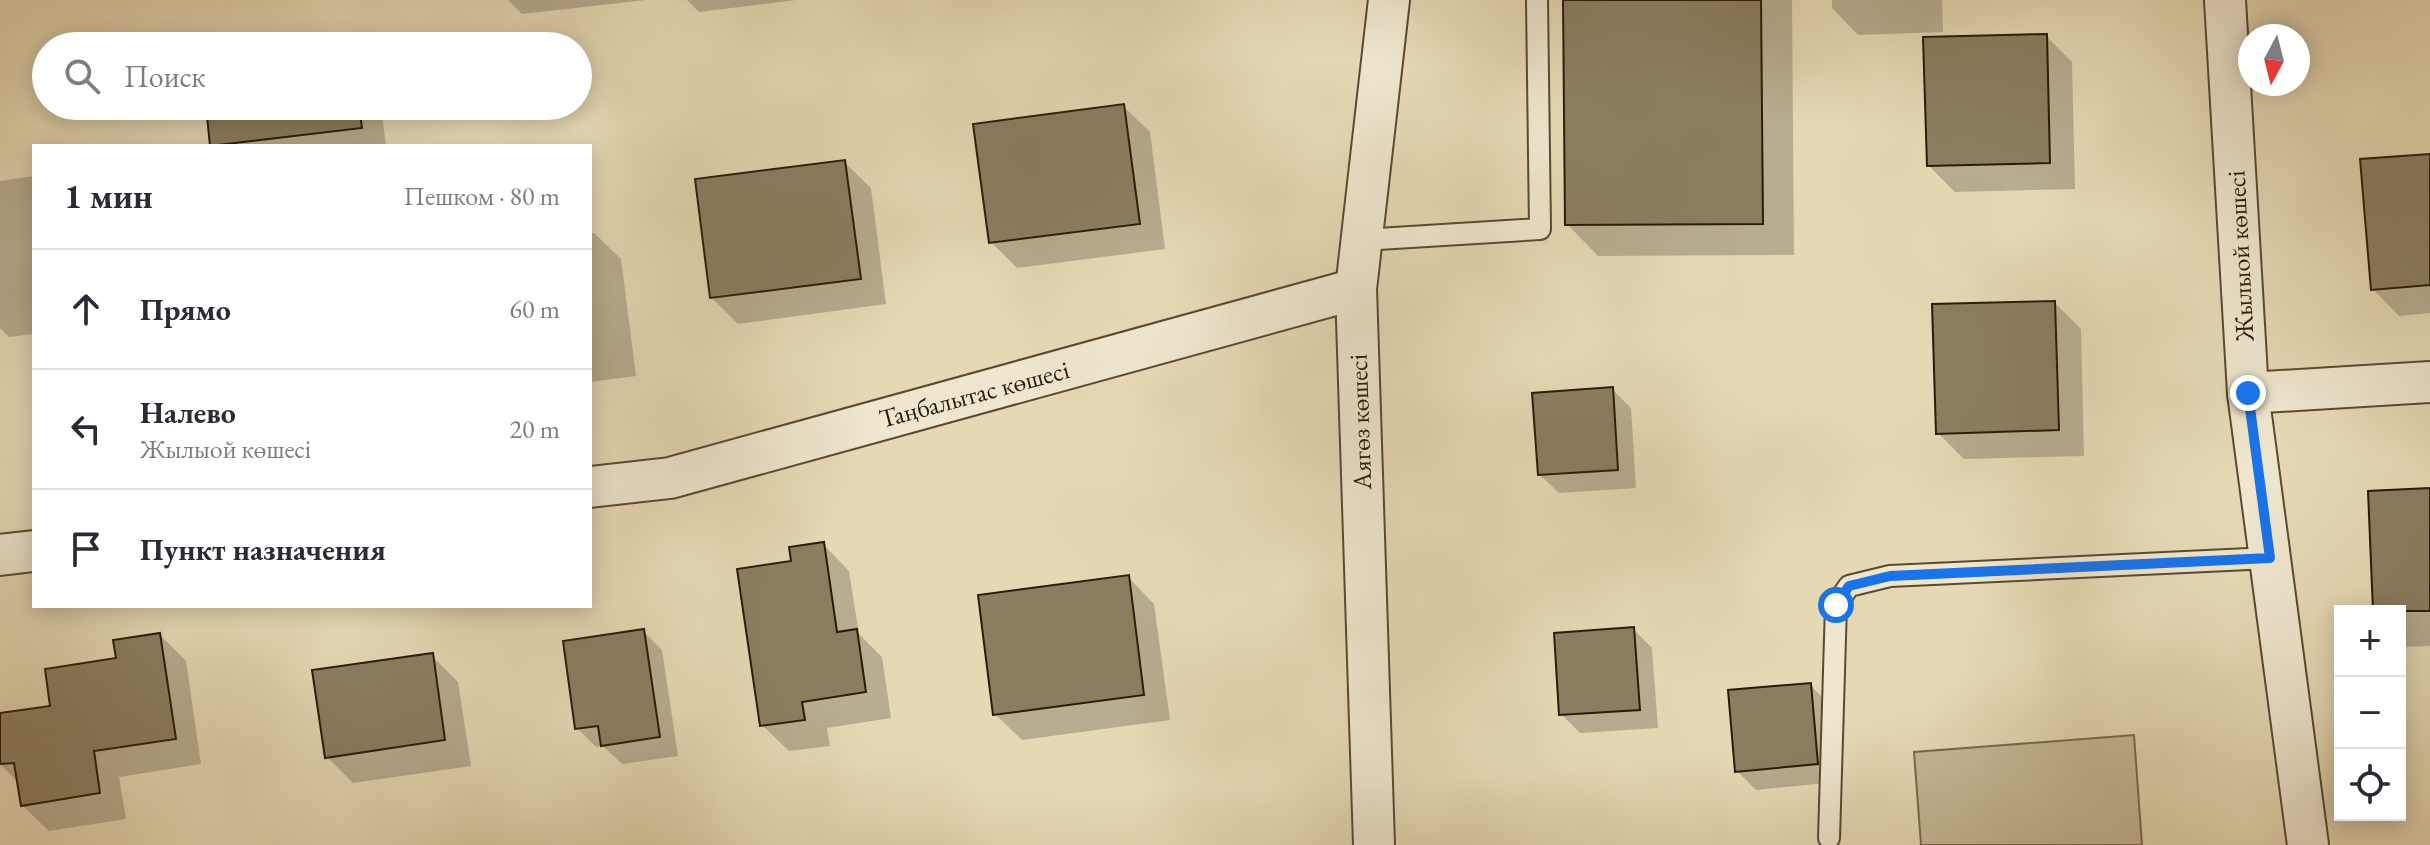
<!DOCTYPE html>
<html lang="ru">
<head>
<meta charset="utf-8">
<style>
  body { margin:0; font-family:"EB Garamond",serif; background:#f7f7f7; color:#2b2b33 }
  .controls { position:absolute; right:24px; bottom:24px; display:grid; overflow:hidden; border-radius:0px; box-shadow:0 4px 20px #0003 }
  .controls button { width:72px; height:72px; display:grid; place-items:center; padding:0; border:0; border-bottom:2px solid #e1e1e2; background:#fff; color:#2b2b33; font:40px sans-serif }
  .compass { position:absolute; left:2238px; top:24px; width:72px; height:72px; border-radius:50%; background:#fff; box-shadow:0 4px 20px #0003; rotate:187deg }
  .stop { position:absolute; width:24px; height:24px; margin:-18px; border:6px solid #1a73e8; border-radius:50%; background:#fff }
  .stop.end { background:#1a73e8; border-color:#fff; box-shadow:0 2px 8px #0008 }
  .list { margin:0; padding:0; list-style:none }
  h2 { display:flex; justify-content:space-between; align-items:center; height:104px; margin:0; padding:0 32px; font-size:34px }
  h2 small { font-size:26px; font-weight:400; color:#7c7c81 }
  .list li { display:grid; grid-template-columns:52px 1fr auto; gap:24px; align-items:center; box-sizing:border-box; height:120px; padding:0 32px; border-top:2px solid #e1e1e2 }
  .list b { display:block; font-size:30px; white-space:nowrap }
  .list p { margin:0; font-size:26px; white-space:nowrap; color:#7c7c81 }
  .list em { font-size:26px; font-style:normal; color:#7c7c81 }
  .icon { flex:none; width:44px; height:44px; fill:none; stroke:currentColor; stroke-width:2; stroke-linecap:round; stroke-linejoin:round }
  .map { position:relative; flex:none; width:2430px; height:845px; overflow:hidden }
  .search { position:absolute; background:#fff; box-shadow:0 4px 20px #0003; left:32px; top:32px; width:560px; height:88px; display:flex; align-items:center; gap:20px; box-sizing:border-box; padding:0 28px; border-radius:44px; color:#7c7c81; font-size:30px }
  .panel { position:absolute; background:#fff; box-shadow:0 4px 20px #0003; left:32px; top:144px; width:560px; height:464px; border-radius:0px }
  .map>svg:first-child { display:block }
  .green { fill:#c5b996; stroke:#786a4e; stroke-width:2 }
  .shadow { fill:#0003 }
  .building { fill:#8b7e60; stroke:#2a1b05; stroke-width:2 }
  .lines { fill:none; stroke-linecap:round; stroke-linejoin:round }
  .service-casing { stroke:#594a31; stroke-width:24 }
  .minor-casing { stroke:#594a31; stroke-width:44 }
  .service { stroke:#eee6ce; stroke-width:20 }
  .minor { stroke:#eee6ce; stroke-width:40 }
  .route { stroke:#1a73e8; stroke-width:10 }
  .labels { text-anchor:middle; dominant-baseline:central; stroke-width:6; stroke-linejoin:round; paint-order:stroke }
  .street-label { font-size:26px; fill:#2a1b05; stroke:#eee6ce }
</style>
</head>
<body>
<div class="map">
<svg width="2430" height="845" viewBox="0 0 2430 845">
  <rect width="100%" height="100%" fill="#e5d9b4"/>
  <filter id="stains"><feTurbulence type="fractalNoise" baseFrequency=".0025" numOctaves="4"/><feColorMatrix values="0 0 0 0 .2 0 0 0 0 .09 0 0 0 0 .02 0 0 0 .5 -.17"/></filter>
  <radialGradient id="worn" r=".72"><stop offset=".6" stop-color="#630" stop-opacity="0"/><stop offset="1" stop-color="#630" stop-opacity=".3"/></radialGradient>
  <!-- green -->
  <path class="green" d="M2134,735l8,110h-221l-7,-93z"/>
  <!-- shadow -->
  <g class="shadow">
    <path d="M508,0h138l-124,14z"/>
    <path d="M687,0h109l-97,12z"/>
    <path d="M1565,0h227l2,255 -196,1 -31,-32z"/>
    <path d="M1832,0h110l1,32 -85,3 -26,-27z"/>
    <path d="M2046,36l26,26 3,127 -120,3 -26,-26z"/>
    <path d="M208,106h173l5,40h-172z"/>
    <path d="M1123,106l27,26 15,117 -148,19 -26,-26z"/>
    <path d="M2430,156v157l-31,3 -26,-27z"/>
    <path d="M844,162l27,26 15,116 -148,20 -26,-26z"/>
    <path d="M34,176v158l-25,3 -9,-9v-147z"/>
    <path d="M590,233h4l27,26 15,117 -46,6z"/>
    <path d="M2055,303l26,26 3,127 -120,3 -26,-26z"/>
    <path d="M1612,389l19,19 5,80 -77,5 -19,-18z"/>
    <path d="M2430,490v156l-28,1 -2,-36h-25z"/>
    <path d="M823,544l26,27 10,63 23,23 9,61 -64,10 3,18 -41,5 -27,-26 32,-163z"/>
    <path d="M1128,577l26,27 16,116 -148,20 -27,-26z"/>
    <path d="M1633,629l19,19 6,80 -78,5 -19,-19z"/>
    <path d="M644,632l18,18 16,106 -56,8 -19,-18 -7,1 -19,-19z"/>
    <path d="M160,635l26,26 15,103 -82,13 7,42 -77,12 -27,-26 -3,-22 -19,-19v-49l53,-8 65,-47z"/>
    <path d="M432,656l26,26 13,84 -118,17 -26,-26z"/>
    <path d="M1810,685l19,19 7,78 -80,8 -19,-19z"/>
  </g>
  <!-- building -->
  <g class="building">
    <path d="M1563,0h198l2,224 -198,1z"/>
    <path d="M2047,34l3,129 -123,3 -4,-129z"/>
    <path d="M1124,104l16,120 -151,19 -16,-119z"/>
    <path d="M206,106h153l3,22 -152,18z"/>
    <path d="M2430,154v131l-59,5 -11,-131z"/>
    <path d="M845,160l16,119 -151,19 -15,-119z"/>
    <path d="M2055,301l4,129 -123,4 -4,-130z"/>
    <path d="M1613,387l5,83 -80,5 -6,-82z"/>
    <path d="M2430,488v123h-57l-5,-120z"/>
    <path d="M824,542l13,90 20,-3 9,63 -64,10 3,18 -45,6 -23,-157 54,-8 -2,-14z"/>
    <path d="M1129,575l15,120 -151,20 -15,-120z"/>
    <path d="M1634,627l6,83 -81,5 -5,-82z"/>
    <path d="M644,629l16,108 -59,9 -3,-20 -23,3 -12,-88z"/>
    <path d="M160,633l16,106 -82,12 6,42 -79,13 -7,-43 -14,1v-51l50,-7 -5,-37 71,-11 -3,-18z"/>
    <path d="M433,653l12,87 -120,18 -13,-88z"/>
    <path d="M1811,683l7,81 -83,8 -7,-82z"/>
  </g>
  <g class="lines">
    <defs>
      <g id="service">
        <path d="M1362,240l178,-11 -3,-229"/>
        <path d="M1829,838l7,-233 13,-19 41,-10 380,-18"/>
      </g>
      <g id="minor">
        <path d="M2225,0l23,393 60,452"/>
        <path d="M2248,393l182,-11"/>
        <path d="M590,487l80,-9 686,-189"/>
        <path d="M0,555l34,-4"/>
        <path d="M1374,845l-18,-556 33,-289"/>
      </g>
    </defs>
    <!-- service casing -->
    <use href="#service" class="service-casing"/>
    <!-- minor casing -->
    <use href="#minor" class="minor-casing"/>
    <!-- service -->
    <use href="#service" class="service"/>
    <!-- minor -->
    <use href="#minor" class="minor"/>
  </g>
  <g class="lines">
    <!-- route -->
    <path class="route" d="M1836,605l13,-19 41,-10 380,-18 -22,-165"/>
  </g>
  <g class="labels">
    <!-- street labels -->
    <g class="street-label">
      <text transform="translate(2240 256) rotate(-93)">Жылыой көшесі</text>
      <text transform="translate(974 394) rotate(-15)">Таңбалытас көшесі</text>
      <text transform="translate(1360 422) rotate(-92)">Аягөз көшесі</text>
    </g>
  </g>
  <rect width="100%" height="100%" filter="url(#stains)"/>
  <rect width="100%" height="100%" fill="url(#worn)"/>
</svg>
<div class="controls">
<button>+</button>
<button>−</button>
<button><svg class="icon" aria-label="locate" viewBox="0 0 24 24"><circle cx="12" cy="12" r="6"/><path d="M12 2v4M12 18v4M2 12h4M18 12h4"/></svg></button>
</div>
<svg class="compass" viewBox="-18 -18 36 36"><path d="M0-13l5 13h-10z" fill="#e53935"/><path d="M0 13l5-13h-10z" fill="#7c7c81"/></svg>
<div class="stop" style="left:1836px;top:605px"></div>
<div class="stop end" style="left:2248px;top:393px"></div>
<div class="search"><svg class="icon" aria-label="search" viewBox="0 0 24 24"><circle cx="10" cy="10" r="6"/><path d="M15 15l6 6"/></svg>Поиск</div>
<section class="panel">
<h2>1 мин<small>Пешком · 80 m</small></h2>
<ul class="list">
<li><svg class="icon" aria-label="ahead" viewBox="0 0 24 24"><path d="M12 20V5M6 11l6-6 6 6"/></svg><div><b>Прямо</b></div><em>60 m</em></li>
<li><svg class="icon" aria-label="left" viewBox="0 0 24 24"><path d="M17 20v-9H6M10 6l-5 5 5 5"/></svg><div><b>Налево</b><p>Жылыой көшесі</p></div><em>20 m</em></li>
<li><svg class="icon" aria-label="arrive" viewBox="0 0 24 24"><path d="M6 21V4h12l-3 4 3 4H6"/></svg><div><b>Пункт назначения</b></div></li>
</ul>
</section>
</div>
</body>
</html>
